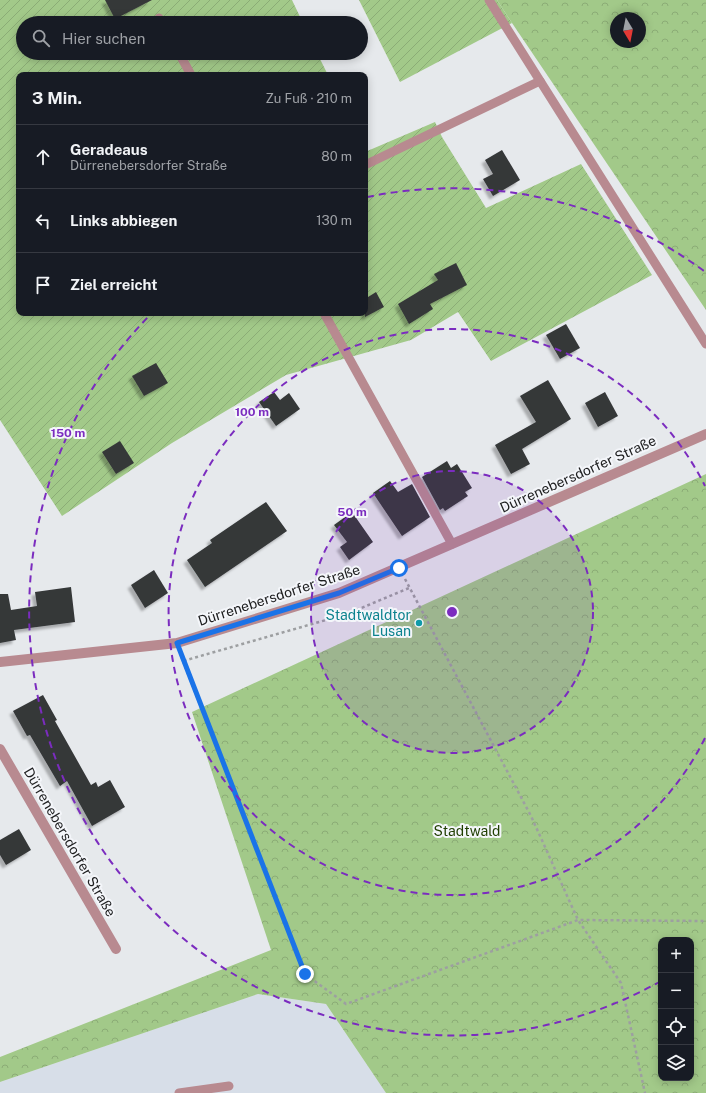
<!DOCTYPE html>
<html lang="de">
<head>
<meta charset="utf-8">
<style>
  body { margin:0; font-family:"Public Sans",sans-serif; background:#20242c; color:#f1f3f6 }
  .controls { position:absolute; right:12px; bottom:12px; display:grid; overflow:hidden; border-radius:8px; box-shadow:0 2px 10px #0003 }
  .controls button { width:36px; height:36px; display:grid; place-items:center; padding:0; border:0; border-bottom:1px solid #363941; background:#171b24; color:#f1f3f6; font:20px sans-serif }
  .compass { position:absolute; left:610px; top:12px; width:36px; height:36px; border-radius:50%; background:#171b24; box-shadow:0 2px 10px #0003; rotate:170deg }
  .stop { position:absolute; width:12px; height:12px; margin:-9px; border:3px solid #1a73e8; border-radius:50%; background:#fff }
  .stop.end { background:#1a73e8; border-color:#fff; box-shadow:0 1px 4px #0008 }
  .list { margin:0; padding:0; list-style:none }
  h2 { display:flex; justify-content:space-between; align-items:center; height:52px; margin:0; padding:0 16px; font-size:17px }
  h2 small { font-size:13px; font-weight:400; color:#9ea1a6 }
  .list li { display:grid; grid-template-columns:26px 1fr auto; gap:12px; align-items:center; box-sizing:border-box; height:64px; padding:0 16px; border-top:1px solid #363941 }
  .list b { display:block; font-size:15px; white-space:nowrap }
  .list p { margin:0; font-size:13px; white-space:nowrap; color:#9ea1a6 }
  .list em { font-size:13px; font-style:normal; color:#9ea1a6 }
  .icon { flex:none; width:22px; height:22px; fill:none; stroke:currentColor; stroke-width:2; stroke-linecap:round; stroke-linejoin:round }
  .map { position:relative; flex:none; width:706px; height:1093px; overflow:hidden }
  .search { position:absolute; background:#171b24; box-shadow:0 2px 10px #0003; left:16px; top:16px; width:352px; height:44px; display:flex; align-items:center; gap:10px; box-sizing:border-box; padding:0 14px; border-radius:22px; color:#9ea1a6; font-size:15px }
  .panel { position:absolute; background:#171b24; box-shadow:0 2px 10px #0003; left:16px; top:72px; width:352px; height:244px; border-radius:8px }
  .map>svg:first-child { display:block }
  .built { fill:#d7dee8 }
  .forest { fill:url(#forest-crowns); fill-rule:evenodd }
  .garden { fill:url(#garden-furrows) }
  .building { fill:#353739; filter:url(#shadow) }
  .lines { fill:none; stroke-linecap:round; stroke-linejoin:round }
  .path { stroke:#9d9fa1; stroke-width:2.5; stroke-dasharray:3 3; stroke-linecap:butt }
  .service { stroke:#b88a90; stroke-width:9 }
  .minor { stroke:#b88a90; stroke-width:10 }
  .route { stroke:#1a73e8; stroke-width:5 }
  .ring { fill:none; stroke:#7b2cbf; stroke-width:2; stroke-dasharray:7 5 }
  .culture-dot { fill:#0f9aa8; stroke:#f4f6fa; stroke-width:1.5 }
  .labels { text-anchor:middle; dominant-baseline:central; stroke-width:4; stroke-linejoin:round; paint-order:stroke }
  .street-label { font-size:14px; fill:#1d1e1f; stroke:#f4f6fa }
  .culture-label { font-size:14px; fill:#0d838f; stroke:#f4f6fa; text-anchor:end }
  .park-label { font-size:14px; fill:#1f3e00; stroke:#f4f6fa }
  .centre { fill:#7b2cbf; stroke:#f4f6fa; stroke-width:2 }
  .ring-label { font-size:12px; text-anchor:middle; font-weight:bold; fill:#7b2cbf; stroke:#f4f6fa; stroke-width:4; stroke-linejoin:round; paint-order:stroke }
</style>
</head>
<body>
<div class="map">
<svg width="706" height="1093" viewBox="0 0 706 1093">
  <defs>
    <pattern id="forest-crowns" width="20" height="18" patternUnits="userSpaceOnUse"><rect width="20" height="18" fill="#a2c989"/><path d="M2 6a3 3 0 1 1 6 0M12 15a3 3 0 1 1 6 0" fill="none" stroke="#8bac76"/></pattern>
    <pattern id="garden-furrows" width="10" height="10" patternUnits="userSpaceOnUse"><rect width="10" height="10" fill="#a2c989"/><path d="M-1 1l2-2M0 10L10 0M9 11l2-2" fill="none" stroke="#8bac76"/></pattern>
    <filter id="shadow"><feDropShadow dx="-3.5" dy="3.5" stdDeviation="1" flood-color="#0004"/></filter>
  </defs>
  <rect width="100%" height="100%" fill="#e6e9ec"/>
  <!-- built -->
  <path class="built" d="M258,994l68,10 60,89h-386v-11z"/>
  <!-- forest -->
  <g class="forest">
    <path d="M497,0h209v310l-194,-287zM616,18h24v24h-24z"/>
    <path d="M706,474v619h-320l-60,-89 -68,-10 -258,88v-25l271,-107 -79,-238zM661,940h30v138h-30z"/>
  </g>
  <!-- garden -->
  <g class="garden">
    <path d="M0,0h292l11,23h-280v30h294l11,22h-309v238h346v-161l70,-30 7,15 44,71 95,-44 71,111 -161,86 -33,-49 -47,28 -125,35 -114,68 -110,73 -62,-96z"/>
    <path d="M359,0h138l15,23 -112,59z"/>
  </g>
  <!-- building -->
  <g class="building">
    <path d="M105,0h47l-37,19z"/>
    <path d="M502,150l18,30 -27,16 -10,-17 10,-5 -8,-14z"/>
    <path d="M456,263l11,22 -37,19 3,5 -24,15 -11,-20 40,-24 -4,-6z"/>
    <path d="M376,292l8,15 -19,10v-18z"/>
    <path d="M566,324l14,24 -20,11 -14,-24z"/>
    <path d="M156,363l12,20 -24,13 -12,-20z"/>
    <path d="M548,380l23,39 -49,30 8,15 -19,10 -16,-29 41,-23 -16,-26z"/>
    <path d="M274,392l6,8 9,-7 11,16 -24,17 -17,-24z"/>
    <path d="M605,392l13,24 -20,11 -13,-24z"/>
    <path d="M120,441l14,22 -18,11 -14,-22z"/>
    <path d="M447,461l4,7 6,-4 15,24 -7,4 3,4 -23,15 -2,-3 -3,2 -18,-33z"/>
    <path d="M390,481l8,11 14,-8 18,33 -28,19 -29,-43z"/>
    <path d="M266,502l21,29 -82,56 -18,-27 25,-17 -2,-3z"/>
    <path d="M352,512l21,30 -24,18 -9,-13 7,-5 -13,-17z"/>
    <path d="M154,570l14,23 -23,15 -14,-23z"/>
    <path d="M71,587l4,35 -61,8 2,10 -16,3v-49h8l3,16 26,-4 -2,-14z"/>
    <path d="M43,695l14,25 -2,1 36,64 5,-3 2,5 12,-7 15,27 -33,19 -25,-45 -7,5 -30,-51 -3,1 -14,-25z"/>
    <path d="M19,829l12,21 -25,15 -6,-10v-15z"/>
  </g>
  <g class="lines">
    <!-- path -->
    <g class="path">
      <path d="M405,579l126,237 47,104 43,63 24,110"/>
      <path d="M181,656l2,5 164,-47 62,-26"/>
      <path d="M183,661l122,313 41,30 232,-84 128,1"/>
    </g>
    <!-- service -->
    <g class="service">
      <path d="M489,0l217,344"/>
      <path d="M159,18l3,5"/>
      <path d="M179,53l12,22"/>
      <path d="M365,165l175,-84"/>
      <path d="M324,313l128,231"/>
      <path d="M179,1093l50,-7"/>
    </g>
    <!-- minor -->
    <g class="minor">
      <path d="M0,662l177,-19 162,-50 367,-159"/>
      <path d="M0,749l116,200"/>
    </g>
  </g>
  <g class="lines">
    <!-- route -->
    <path class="route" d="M305,974l-128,-331 162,-50 60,-25"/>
  </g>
  <!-- distance rings -->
  <circle cx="452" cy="612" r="141" fill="#7b2cbf" fill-opacity=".12"/>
  <g class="ring">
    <circle cx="452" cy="612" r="141"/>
    <path d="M705 738A283 283 0 1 1 705 486"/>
    <path d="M661 981A424 424 0 0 1 150 315M367 197A424 424 0 0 1 704 271"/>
  </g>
  <!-- markers -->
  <circle class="culture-dot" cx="419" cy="623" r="4"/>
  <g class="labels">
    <!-- street labels -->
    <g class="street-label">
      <text transform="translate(578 474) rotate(-24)">Dürrenebersdorfer Straße</text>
      <text transform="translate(279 595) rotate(-18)">Dürrenebersdorfer Straße</text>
      <text transform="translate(70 842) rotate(60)">Dürrenebersdorfer Straße</text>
    </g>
    <!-- culture labels -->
    <g class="culture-label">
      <text x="411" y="615">Stadtwaldtor<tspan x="411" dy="16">Lusan</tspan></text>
    </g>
    <!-- park labels -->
    <g class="park-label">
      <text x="467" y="831">Stadtwald</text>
    </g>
  </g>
  <circle cx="452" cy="612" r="6" class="centre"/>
  <g class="ring-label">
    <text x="252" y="416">100 m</text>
    <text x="68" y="437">150 m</text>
    <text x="352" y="516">50 m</text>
  </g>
</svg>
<div class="controls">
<button>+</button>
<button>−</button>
<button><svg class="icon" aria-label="locate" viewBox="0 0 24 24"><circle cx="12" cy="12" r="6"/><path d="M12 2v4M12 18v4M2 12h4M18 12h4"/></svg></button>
<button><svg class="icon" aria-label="layers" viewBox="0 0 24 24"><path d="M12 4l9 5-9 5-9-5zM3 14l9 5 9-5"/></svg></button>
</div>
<svg class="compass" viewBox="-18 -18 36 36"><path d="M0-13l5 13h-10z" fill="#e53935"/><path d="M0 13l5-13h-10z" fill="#9ea1a6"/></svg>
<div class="stop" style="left:399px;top:568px"></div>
<div class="stop end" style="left:305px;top:974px"></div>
<div class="search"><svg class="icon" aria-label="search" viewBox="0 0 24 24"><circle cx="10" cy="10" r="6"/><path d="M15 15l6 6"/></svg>Hier suchen</div>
<section class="panel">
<h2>3 Min.<small>Zu Fuß · 210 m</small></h2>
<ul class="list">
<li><svg class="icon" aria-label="ahead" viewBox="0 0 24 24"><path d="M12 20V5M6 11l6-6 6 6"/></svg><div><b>Geradeaus</b><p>Dürrenebersdorfer Straße</p></div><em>80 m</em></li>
<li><svg class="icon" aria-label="left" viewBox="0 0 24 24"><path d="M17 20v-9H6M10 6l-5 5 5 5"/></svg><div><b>Links abbiegen</b></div><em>130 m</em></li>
<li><svg class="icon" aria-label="arrive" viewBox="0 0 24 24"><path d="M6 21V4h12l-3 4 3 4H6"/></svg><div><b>Ziel erreicht</b></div></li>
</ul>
</section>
</div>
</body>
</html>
